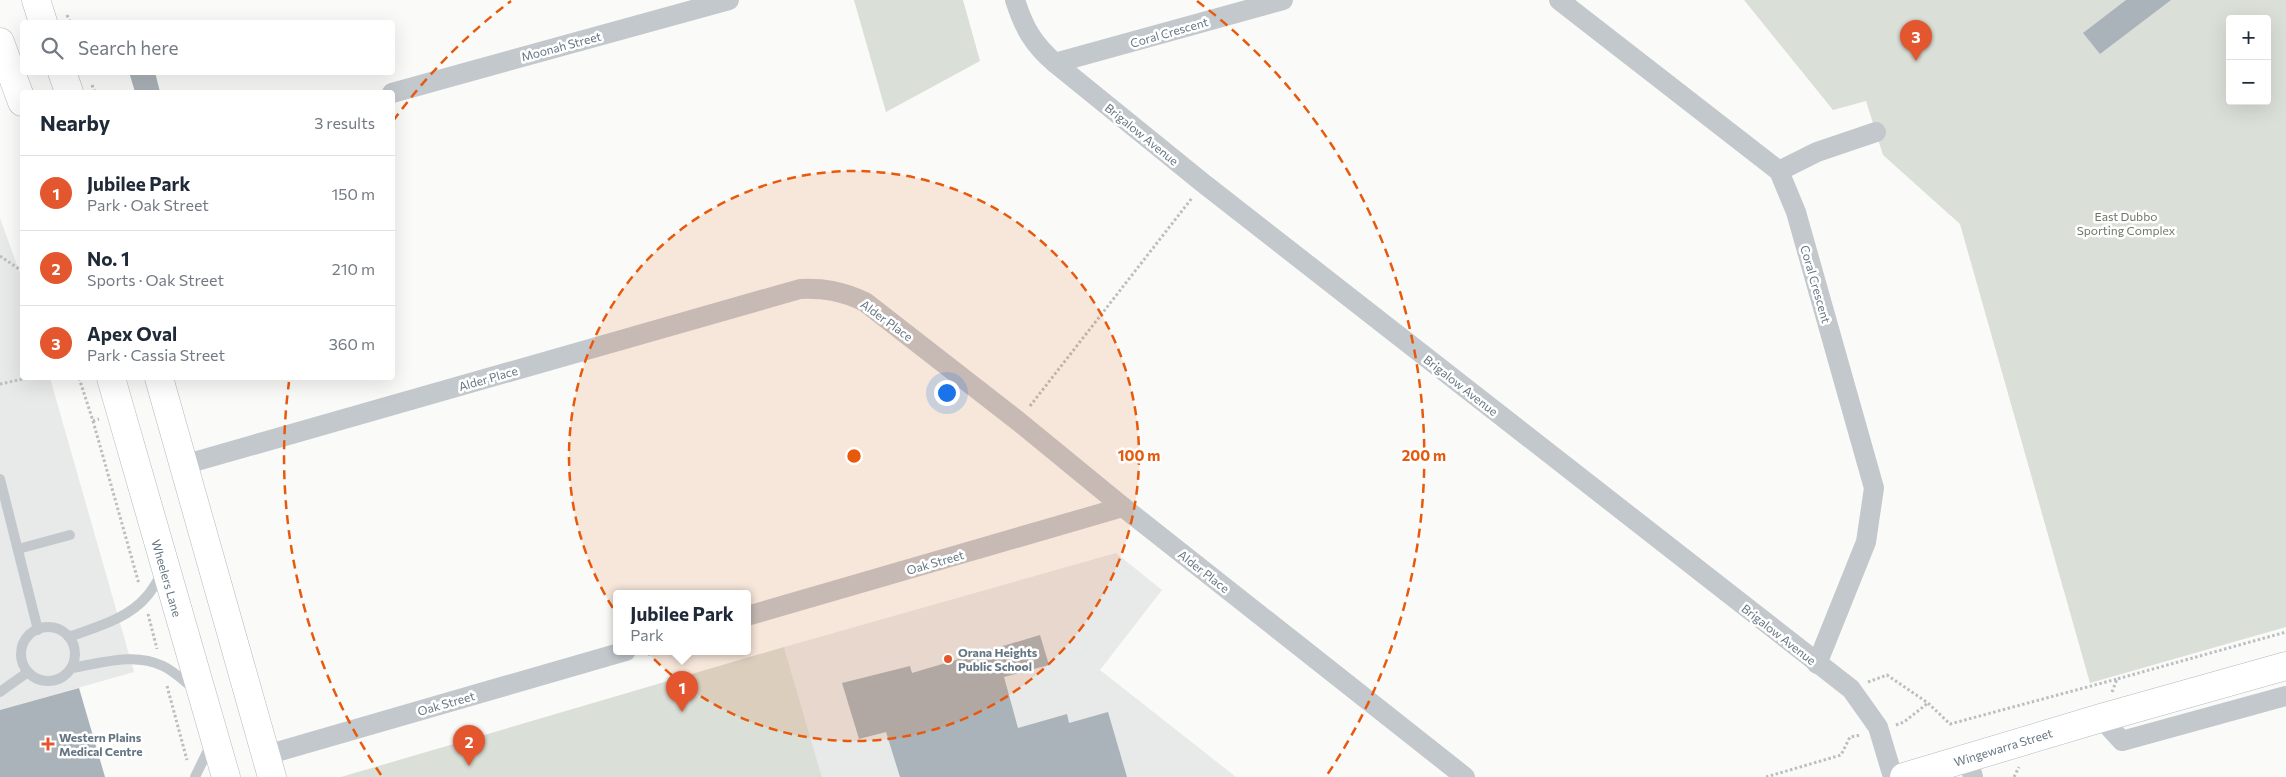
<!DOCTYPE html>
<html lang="en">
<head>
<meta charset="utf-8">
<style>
  body { margin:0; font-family:Commissioner,sans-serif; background:#f2f2f3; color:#1f2937 }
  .controls { position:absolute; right:15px; top:15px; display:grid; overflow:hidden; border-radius:5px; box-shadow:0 5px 20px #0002 }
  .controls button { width:45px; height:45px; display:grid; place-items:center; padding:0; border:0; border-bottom:1px solid #e0e1e3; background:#fff; color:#1f2937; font:25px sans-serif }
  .you { position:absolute; left:946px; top:392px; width:18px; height:18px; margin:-12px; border:4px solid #fff; border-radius:50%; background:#1a73e8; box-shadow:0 0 0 8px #1a73e833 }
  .badge { display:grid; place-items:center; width:32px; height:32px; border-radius:50%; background:#e4572e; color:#fff; font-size:16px; font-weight:700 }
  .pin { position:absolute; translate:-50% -41px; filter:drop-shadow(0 1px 2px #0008) }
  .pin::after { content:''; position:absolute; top:26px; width:18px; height:15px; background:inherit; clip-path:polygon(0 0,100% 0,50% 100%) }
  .popup { position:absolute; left:613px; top:590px; width:138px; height:65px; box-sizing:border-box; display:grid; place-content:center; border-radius:5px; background:#fff; filter:drop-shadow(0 1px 4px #0005); font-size:16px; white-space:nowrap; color:#747a83 }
  .popup b { font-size:19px; color:#1f2937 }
  .popup::after { content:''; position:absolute; left:50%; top:100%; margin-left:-10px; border:10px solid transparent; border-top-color:#fff }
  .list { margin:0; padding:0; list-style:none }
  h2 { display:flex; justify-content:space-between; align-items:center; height:65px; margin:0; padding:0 20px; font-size:21px }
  h2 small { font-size:16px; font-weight:400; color:#747a83 }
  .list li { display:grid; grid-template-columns:32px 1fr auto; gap:15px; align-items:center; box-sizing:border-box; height:75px; padding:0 20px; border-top:1px solid #e0e1e3 }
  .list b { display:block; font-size:19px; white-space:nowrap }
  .list p { margin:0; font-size:16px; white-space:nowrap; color:#747a83 }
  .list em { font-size:16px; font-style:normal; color:#747a83 }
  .icon { flex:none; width:28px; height:28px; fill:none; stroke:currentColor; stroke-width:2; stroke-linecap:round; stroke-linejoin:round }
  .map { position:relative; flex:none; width:2286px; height:777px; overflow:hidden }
  .search { position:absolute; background:#fff; box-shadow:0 5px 20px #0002; left:20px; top:20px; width:375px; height:55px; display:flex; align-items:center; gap:12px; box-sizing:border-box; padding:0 18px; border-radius:5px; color:#747a83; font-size:19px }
  .panel { position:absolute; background:#fff; box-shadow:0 5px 20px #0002; left:20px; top:90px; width:375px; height:290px; border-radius:5px }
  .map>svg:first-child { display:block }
  .built { fill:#e8e9e9 }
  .green { fill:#dadfd7; fill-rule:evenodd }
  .building { fill:#aab3b9 }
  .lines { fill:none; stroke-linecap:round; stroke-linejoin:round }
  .secondary-casing { stroke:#b3babf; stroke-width:29 }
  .path { stroke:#bbbfc2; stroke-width:3; stroke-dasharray:2.5 2.5; stroke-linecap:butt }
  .lane { stroke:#c3c8cc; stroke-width:10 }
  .street { stroke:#c3c8cc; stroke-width:20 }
  .secondary { stroke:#fff; stroke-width:28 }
  .ring { fill:none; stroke:#e8590c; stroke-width:2.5; stroke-dasharray:9 6 }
  .poi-dot { fill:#e4572e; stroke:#fff; stroke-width:2 }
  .labels { text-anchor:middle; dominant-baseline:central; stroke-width:5; stroke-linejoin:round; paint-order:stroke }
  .street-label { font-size:12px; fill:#657683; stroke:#fff }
  .park-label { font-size:12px; fill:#687a64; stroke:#fff }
  .poi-label { font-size:12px; font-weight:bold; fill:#657683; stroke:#fff; text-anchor:start }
  .centre { fill:#e8590c; stroke:#fff; stroke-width:2.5 }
  .ring-label { font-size:15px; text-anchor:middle; font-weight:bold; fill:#e8590c; stroke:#fff; stroke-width:5; stroke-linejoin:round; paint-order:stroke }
</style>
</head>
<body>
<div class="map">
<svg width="2286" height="777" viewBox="0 0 2286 777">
  <rect width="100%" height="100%" fill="#fafaf8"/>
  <!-- built -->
  <g class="built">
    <path d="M0,218l22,61v99h28l84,294 -134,38z"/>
    <path d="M1116,553l46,37 -62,80 136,107h-414l-38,-130z"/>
  </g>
  <!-- green -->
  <g class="green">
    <path d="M854,0h109l17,61 -94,51z"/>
    <path d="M1744,0h542v627l-196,56 -130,-459 -77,-69 -17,-54 -33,9zM2230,19h37v82h-37z"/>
    <path d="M784,647l38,130h-481z"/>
  </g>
  <!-- building -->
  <g class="building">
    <path d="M2126,0h45l-71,54 -17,-21z"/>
    <path d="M129,72h26l5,20h-25z"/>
    <path d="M1040,635l9,30 -45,12 14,51 49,-14 2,9 39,-11 19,65h-227l-14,-45 -27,7 -17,-56 68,-17 2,7z"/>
    <path d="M79,688l26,89h-105v-67z"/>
  </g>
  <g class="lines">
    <defs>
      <g id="secondary">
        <path d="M36,0l7,22"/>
        <path d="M0,42l22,60"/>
        <path d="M62,72l7,20"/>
        <path d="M111,378l115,399"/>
        <path d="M159,378l113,399"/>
        <path d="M1904,777l197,-59 185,-52"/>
      </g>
    </defs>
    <!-- secondary casing -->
    <use href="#secondary" class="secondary-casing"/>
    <!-- path -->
    <g class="path">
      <path d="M67,15l3,7"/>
      <path d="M92,85l3,7"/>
      <path d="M0,256l22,15"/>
      <path d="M79,378l14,43 6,-2"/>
      <path d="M0,384l28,-6"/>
      <path d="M1030,406l162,-208"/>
      <path d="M93,421l46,163"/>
      <path d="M148,614l9,35"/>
      <path d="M1868,682l19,-7 41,28 22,21 167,-45"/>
      <path d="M167,686l20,74"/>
      <path d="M2112,692l5,-13 169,-47"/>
      <path d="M1896,725l8,-3 24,-19"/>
      <path d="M1766,777l75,-22 9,-18 11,-2"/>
      <path d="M2014,777l5,-10"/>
    </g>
    <!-- lane -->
    <g class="lane">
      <path d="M0,479l38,151"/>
      <path d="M18,549l52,-14"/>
      <circle cx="48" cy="654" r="27"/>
      <path d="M69,637c27,-10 59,-18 78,-41 6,-7 10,-15 15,-22"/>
      <path d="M72,668c30,-5 62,-16 91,-2 11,5 22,16 31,23"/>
      <path d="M0,692l28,-20"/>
      <path d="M195,777l16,-33"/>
    </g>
    <!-- street -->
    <g class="street">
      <path d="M1015,0c9,28 18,44 40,63l148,120 648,506 27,38 15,50"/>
      <path d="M1559,0l220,171 17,41 78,276 -8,54 -49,122"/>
      <path d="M1055,63l228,-63"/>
      <path d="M392,93l337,-93"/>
      <path d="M1779,171l38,-19 59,-20"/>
      <path d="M183,465l617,-176c24,-1 42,2 65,13l153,119 105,86 342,270"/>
      <path d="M747,616l376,-109"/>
      <path d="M2101,718l21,23 164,-45"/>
      <path d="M266,755l360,-104"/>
      <path d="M1968,758l5,19"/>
    </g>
    <!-- secondary -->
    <use href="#secondary" class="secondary"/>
  </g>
  <!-- distance rings -->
  <circle cx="854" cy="456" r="285" fill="#e8590c" fill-opacity=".12"/>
  <g class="ring">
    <circle cx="854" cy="456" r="285"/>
    <path d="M381 775A570 570 0 0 1 289 382M393 121A570 570 0 0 1 511 1M1197 1A570 570 0 0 1 1327 775"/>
  </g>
  <!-- markers -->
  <g class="poi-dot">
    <circle cx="948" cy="659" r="5"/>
    <path d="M45.5 736.5h5v5h5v5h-5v5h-5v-5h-5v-5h5z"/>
  </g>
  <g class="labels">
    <!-- street labels -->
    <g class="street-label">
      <text transform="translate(1169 32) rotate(-16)">Coral Crescent</text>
      <text transform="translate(561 46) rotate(-15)">Moonah Street</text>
      <text transform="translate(1142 134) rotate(39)">Brigalow Avenue</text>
      <text transform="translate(1816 284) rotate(74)">Coral Crescent</text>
      <text transform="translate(887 320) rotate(36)">Alder Place</text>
      <text transform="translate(488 378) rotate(-16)">Alder Place</text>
      <text transform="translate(1461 385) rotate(38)">Brigalow Avenue</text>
      <text transform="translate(935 562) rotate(-16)">Oak Street</text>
      <text transform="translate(1204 571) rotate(38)">Alder Place</text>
      <text transform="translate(167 578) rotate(74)">Wheelers Lane</text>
      <text transform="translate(1779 634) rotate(38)">Brigalow Avenue</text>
      <text transform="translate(446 703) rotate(-16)">Oak Street</text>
      <text transform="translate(2003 747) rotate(-17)">Wingewarra Street</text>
    </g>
    <!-- park labels -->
    <g class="park-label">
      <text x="2126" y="216">East Dubbo<tspan x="2126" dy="14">Sporting Complex</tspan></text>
    </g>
    <!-- poi labels -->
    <g class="poi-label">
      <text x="958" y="652">Orana Heights<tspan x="958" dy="14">Public School</tspan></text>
      <text x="59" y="737">Western Plains<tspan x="59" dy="14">Medical Centre</tspan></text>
    </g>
  </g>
  <circle cx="854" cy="456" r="8" class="centre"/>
  <g class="ring-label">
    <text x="1139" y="461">100 m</text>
    <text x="1424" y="461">200 m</text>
  </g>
</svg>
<div class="controls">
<button>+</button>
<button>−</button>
</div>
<div class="you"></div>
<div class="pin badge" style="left:682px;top:712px">1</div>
<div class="popup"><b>Jubilee Park</b>Park</div>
<div class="pin badge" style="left:469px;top:766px">2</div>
<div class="pin badge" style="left:1916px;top:61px">3</div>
<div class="search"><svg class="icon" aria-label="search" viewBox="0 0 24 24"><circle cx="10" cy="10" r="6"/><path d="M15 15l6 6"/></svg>Search here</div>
<section class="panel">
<h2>Nearby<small>3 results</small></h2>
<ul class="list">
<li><span class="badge">1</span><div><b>Jubilee Park</b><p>Park · Oak Street</p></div><em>150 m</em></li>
<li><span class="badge">2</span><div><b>No. 1</b><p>Sports · Oak Street</p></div><em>210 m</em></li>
<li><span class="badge">3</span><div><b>Apex Oval</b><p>Park · Cassia Street</p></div><em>360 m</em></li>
</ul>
</section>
</div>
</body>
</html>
